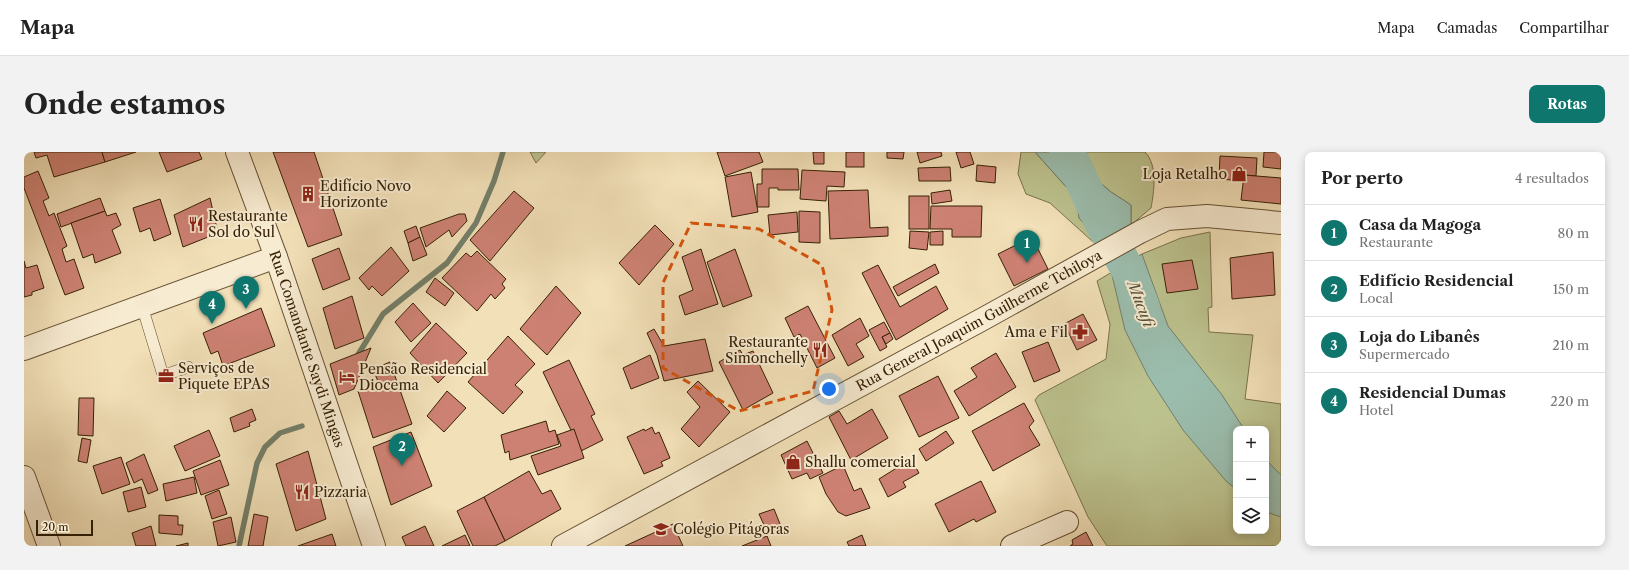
<!DOCTYPE html>
<html lang="pt">
<head>
<meta charset="utf-8">
<style>
  body { margin:0; font-family:"Libre Caslon Text",serif; background:#f2f2f2; color:#222 }
  .controls { position:absolute; right:12px; bottom:12px; display:grid; overflow:hidden; border-radius:8px; box-shadow:0 2px 10px #0003 }
  .controls button { width:36px; height:36px; display:grid; place-items:center; padding:0; border:0; border-bottom:1px solid #e0e0e0; background:#fff; color:#222; font:20px sans-serif }
  .scale { position:absolute; left:12px; bottom:10px; width:57px; box-sizing:border-box; padding-left:4px; border:2px solid #372105; border-top:0; font-size:11px; line-height:14px; white-space:nowrap; color:#372105; -webkit-text-stroke:3px #f7ebd1; paint-order:stroke }
  .you { position:absolute; left:805px; top:237px; width:14px; height:14px; margin:-10px; border:3px solid #fff; border-radius:50%; background:#1a73e8; box-shadow:0 0 0 6px #1a73e833 }
  .badge { display:grid; place-items:center; width:26px; height:26px; border-radius:50%; background:#0f766e; color:#fff; font-size:13px; font-weight:700 }
  .pin { position:absolute; translate:-50% -33px; filter:drop-shadow(0 1px 2px #0008) }
  .pin::after { content:''; position:absolute; top:21px; width:14px; height:12px; background:inherit; clip-path:polygon(0 0,100% 0,50% 100%) }
  .list { margin:0; padding:0; list-style:none }
  h2 { display:flex; justify-content:space-between; align-items:center; height:52px; margin:0; padding:0 16px; font-size:17px }
  h2 small { font-size:13px; font-weight:400; color:#767676 }
  .list li { display:grid; grid-template-columns:26px 1fr auto; gap:12px; align-items:center; box-sizing:border-box; height:56px; padding:0 16px; border-top:1px solid #e0e0e0 }
  .list b { display:block; font-size:15px; white-space:nowrap }
  .list p { margin:0; font-size:13px; white-space:nowrap; color:#767676 }
  .list em { font-size:13px; font-style:normal; color:#767676 }
  .icon { flex:none; width:22px; height:22px; fill:none; stroke:currentColor; stroke-width:2; stroke-linecap:round; stroke-linejoin:round }
  .map { position:relative; flex:none; width:1257px; height:394px; overflow:hidden; border-radius:8px }
  header { display:flex; align-items:center; gap:24px; box-sizing:border-box; height:56px; padding:0 20px; background:#fff; border-bottom:1px solid #e0e0e0 }
  header strong { font-size:19px }
  nav { display:flex; gap:22px; margin-inline-start:auto; font-size:14px }
  .intro { display:flex; align-items:center; justify-content:space-between; box-sizing:border-box; height:96px; padding:0 24px }
  h1 { margin:0; font-size:28px }
  .button { padding:10px 18px; border-radius:8px; background:#0f766e; color:#fff; font-size:14px; font-weight:700 }
  main { display:flex; gap:24px; padding:0 24px }
  aside { flex:1; background:#fff; border-radius:8px; box-shadow:0 2px 10px #0003 }
  .map>svg:first-child { display:block }
  .green { fill:#bcc28e; stroke:#7a724a; fill-rule:evenodd }
  .water { fill:#9bbdad; stroke:#737f6a }
  .lines { fill:none; stroke-linecap:round; stroke-linejoin:round }
  .stream { stroke:#737f6a; stroke-width:5.5 }
  .river { stroke:#9bbdad; stroke-width:34 }
  .building { fill:#cd8173; stroke:#372105 }
  .service-casing { stroke:#665132; stroke-width:12 }
  .minor-casing { stroke:#665132; stroke-width:24 }
  .tertiary-casing { stroke:#665132; stroke-width:24 }
  .service { stroke:#f7ebd1; stroke-width:11 }
  .minor { stroke:#f7ebd1; stroke-width:22 }
  .tertiary { stroke:#f7ebd1; stroke-width:22 }
  .marked { fill:none; stroke:#d6530b; stroke-width:3; stroke-dasharray:8 5; stroke-linejoin:round }
  .labels { text-anchor:middle; dominant-baseline:central; stroke-width:4; stroke-linejoin:round; paint-order:stroke }
  .poi-label { font-size:14px; fill:#372105; stroke:#f7ebd1; text-anchor:start }
  .street-label { font-size:14px; fill:#372105; stroke:#f7ebd1 }
  .water-label { font-size:15px; font-style:italic; fill:#555037; stroke:#f7ebd1 }
</style>
</head>
<body>
<header>
<strong>Mapa</strong>
<nav><a>Mapa</a><a>Camadas</a><a>Compartilhar</a></nav>
</header>
<div class="intro"><h1>Onde estamos</h1><a class="button">Rotas</a></div>
<main>
<div class="map">
<svg width="1257" height="394" viewBox="0 0 1257 394">
  <rect width="100%" height="100%" fill="#f2e0b8"/>
  <filter id="stains"><feTurbulence type="fractalNoise" baseFrequency=".005" numOctaves="4"/><feColorMatrix values="0 0 0 0 .2 0 0 0 0 .09 0 0 0 0 .02 0 0 0 .5 -.17"/></filter>
  <radialGradient id="worn" r=".72"><stop offset=".6" stop-color="#630" stop-opacity="0"/><stop offset="1" stop-color="#630" stop-opacity=".3"/></radialGradient>
  <!-- green -->
  <g class="green">
    <path d="M506,0h16l-10,11z"/>
    <path d="M997,0h14l42,47 2,19 21,23h-8l-42,-38 -24,-9 -8,-20z"/>
    <path d="M1051,0h70c13,13 9,40 6,56l-20,17v-20l-20,-13 -29,-25z"/>
    <path d="M1186,80l2,75 -4,1 1,24 44,3 -8,64 36,5v142h-174l-19,-29 -53,-117 4,-5 67,-36 4,-35 -13,-43 45,-27 39,-16zM1212,277h30v102h-30z"/>
  </g>
  <!-- water -->
  <g class="water">
    <path d="M1011,0h40l7,15 29,25 20,13v20l-31,16 -21,-23 -2,-19z"/>
    <path d="M1118,102l26,72 54,69 22,34h-8v60l-10,-8 -43,-51 -35,-54 -23,-46 -14,-59z"/>
    <path d="M1242,308l15,15v42l-15,-5z"/>
  </g>
  <g class="lines">
    <!-- stream -->
    <g class="stream">
      <path d="M332,206l27,-44 64,-51 29,-40 18,-42 9,-29"/>
      <path d="M215,394l18,-83 8,-16 15,-14 22,-7"/>
    </g>
    <!-- river -->
    <path class="river" d="M1042,0l8,12 28,60 26,46 15,37"/>
  </g>
  <!-- building -->
  <g class="building">
    <path d="M10,0h68l3,10 -51,15 -7,-22 -11,3z"/>
    <path d="M78,0h34l-31,10z"/>
    <path d="M135,0h40l3,7 -35,13z"/>
    <path d="M249,0h41l28,83 -34,12z"/>
    <path d="M693,0h42l4,10 -38,14z"/>
    <path d="M789,0h11v12h-10z"/>
    <rect x="822" y="0" width="18" height="15"/>
    <path d="M863,0h17l-1,7 -16,-1z"/>
    <path d="M893,0h24l1,4 -22,7z"/>
    <path d="M932,0h14l4,12 -13,4z"/>
    <path d="M1240,0h17v17l-18,-2z"/>
    <path d="M1196,4l37,2 -1,18 -12,-1 -1,6 -24,-2z"/>
    <path d="M953,13l19,2 -1,16 -19,-2z"/>
    <path d="M926,15l1,14h-32l-1,-13z"/>
    <path d="M738,17h36l1,21h-21v-2h-9v19h-12v-23h5z"/>
    <path d="M778,18l43,2 -1,15 -17,-1 -1,15 -26,-2z"/>
    <path d="M14,19l11,27 -6,3 6,15 5,-3 13,33 -5,3 4,13 8,-3 10,29 -19,7 -41,-107v-11z"/>
    <path d="M727,20l7,40 -26,5 -7,-40z"/>
    <path d="M1220,23l37,3v26l-40,-4z"/>
    <path d="M844,38l2,38 18,-1v9l-58,3 -2,-48z"/>
    <path d="M926,38l2,11 -20,3 -1,-11z"/>
    <path d="M490,39l20,17 -44,53 -20,-21z"/>
    <rect x="885" y="44" width="20" height="33"/>
    <path d="M76,46l5,13 -44,16 -4,-13z"/>
    <path d="M186,46l8,35 -35,14 -9,-32z"/>
    <path d="M136,47l11,35 -17,7 -4,-13 -10,4 -7,-24z"/>
    <path d="M907,54h51l-1,31h-29v-8h-22z"/>
    <path d="M81,59l2,5 9,-3 5,12 -9,5 9,23 -26,10 -2,-9 -10,4 -12,-35z"/>
    <path d="M775,59l21,1v31l-21,-1z"/>
    <path d="M773,60l1,20 -28,3 -2,-20z"/>
    <path d="M435,62h6l2,7 -15,16 -3,-7 -23,17 -6,-19z"/>
    <path d="M631,73l19,19 -35,41 -20,-22z"/>
    <path d="M392,74l4,11 -12,6 -4,-12z"/>
    <path d="M886,79l19,1 -2,18 -18,-2z"/>
    <path d="M919,79v14h-13v-13z"/>
    <path d="M396,85l7,18 -14,6 -5,-18z"/>
    <path d="M1008,85l16,32 -34,17 -16,-32z"/>
    <path d="M367,95l18,24 -27,25 -10,-10 -3,4 -10,-12z"/>
    <path d="M315,96l11,31 -27,11 -11,-31z"/>
    <path d="M677,97l17,55 -33,11 -6,-19 14,-6 -11,-33z"/>
    <path d="M711,97l17,47 -29,11 -16,-45z"/>
    <path d="M453,99l29,28 -4,5 3,4 -10,11 -4,-5 -14,17 -35,-33 24,-25 5,4z"/>
    <path d="M1249,100l2,43 -43,4 -2,-41z"/>
    <path d="M1168,108l6,29 -31,4 -5,-29z"/>
    <path d="M0,109l2,7 11,-3 7,23 -12,4v3l-8,2z"/>
    <path d="M911,112l4,9 -41,23 -5,-9z"/>
    <path d="M854,113l22,42 36,-21 12,23 -52,31 -34,-67z"/>
    <path d="M411,126l19,15 -9,13 -19,-14z"/>
    <path d="M532,134l25,27 -34,42 -27,-26z"/>
    <path d="M328,144l12,42 -29,11 -12,-41z"/>
    <path d="M389,151l18,20 -20,19 -16,-20z"/>
    <path d="M784,154l27,52 -18,10 -17,-34 -6,3 -9,-19z"/>
    <path d="M237,156l14,38 -52,20 -5,-15 -7,3 -8,-21z"/>
    <path d="M1059,162l14,26 -20,10 -13,-26z"/>
    <path d="M836,166l9,18 -13,8 8,13 -16,9 -16,-31z"/>
    <path d="M860,170l6,11 -8,4 5,10 -7,4 -11,-21z"/>
    <path d="M412,171l31,30 -29,30 -28,-30z"/>
    <path d="M630,177l10,17 41,-7 8,32 -49,10 -7,-26 -10,-22z"/>
    <path d="M866,181l3,6 -7,5 -4,-7z"/>
    <path d="M484,184l27,28 -20,21 8,7 -20,22 -35,-32z"/>
    <path d="M1024,190l12,29 -26,11 -12,-30z"/>
    <path d="M347,196l-17,41 -15,6 -9,-31z"/>
    <path d="M716,198l3,5 10,-4 20,42 -30,17 -24,-48z"/>
    <path d="M972,201l20,34 -47,29 -15,-25 23,-14 -6,-9z"/>
    <path d="M626,203l9,23 -28,11 -8,-21z"/>
    <path d="M545,208l26,54 -4,2 12,24 -22,11 -38,-79z"/>
    <path d="M366,210l22,62 -39,14 -15,-47 21,-7 -6,-15z"/>
    <path d="M914,224l21,42 -40,19 -20,-41z"/>
    <path d="M674,229l32,31 -31,35 -18,-18 19,-22 -13,-15z"/>
    <path d="M423,239l19,17 -22,24 -17,-16z"/>
    <path d="M55,246h15l-1,38 -15,-1z"/>
    <path d="M1000,251l10,18 -5,6 11,18 -47,26 -21,-40z"/>
    <path d="M228,257l4,11 -7,3 1,3 -16,6 -4,-14z"/>
    <path d="M848,257l16,29 -37,22 -22,-43 10,-6 8,13z"/>
    <path d="M522,269l3,11 6,-2 4,14 -49,16 -1,-9 -4,2 -4,-18z"/>
    <path d="M628,275l3,7 4,-2 11,26 -9,4 2,4 -19,8 -17,-37 17,-8 1,2z"/>
    <path d="M550,277l10,29 -46,17 -7,-19 30,-10 -4,-11z"/>
    <path d="M185,278l11,26 -35,15 -11,-25z"/>
    <path d="M922,279l8,12 -28,18 -7,-12z"/>
    <path d="M387,280l21,54 -41,19 -18,-58z"/>
    <path d="M58,286l9,2 -4,23 -9,-2z"/>
    <path d="M783,289l16,32 -13,6 -3,-6 -15,6 -11,-24z"/>
    <path d="M284,299l18,68 -30,12 -20,-67z"/>
    <path d="M120,302l14,36 -10,4 -6,-15 -8,4 -8,-20z"/>
    <path d="M97,305l9,27 -28,10 -9,-28z"/>
    <path d="M887,307l8,14 -16,9 3,5 -18,10 -9,-18z"/>
    <path d="M196,308l9,25 -28,10 -8,-24z"/>
    <path d="M819,313l11,26 7,-3 9,20 -24,8 -8,-4 -12,-18 -7,-17z"/>
    <path d="M505,319l13,23 9,-4 10,19 -56,32 -21,-44z"/>
    <path d="M170,325l3,16 -31,8 -3,-17z"/>
    <path d="M957,329l15,31 -20,10 -2,-3 -25,13 -14,-28z"/>
    <path d="M117,335l5,20 -18,5 -5,-20z"/>
    <path d="M195,338l8,24 -15,5 -7,-23z"/>
    <path d="M460,345l21,44 -10,5h-22l-16,-35z"/>
    <path d="M750,357l8,20 -14,5 -9,-20z"/>
    <path d="M230,362l14,3 -5,29h-15z"/>
    <path d="M135,363l19,1v9h5l-1,10 -23,-2z"/>
    <path d="M207,365l5,25 -18,4 -5,-24z"/>
    <path d="M649,372l10,22h-58z"/>
    <path d="M127,374l5,20h-20l-4,-13z"/>
    <path d="M401,374l9,20h-28l-4,-9z"/>
    <path d="M1062,380l7,14h-23l3,-2 -1,-4z"/>
    <path d="M308,382l4,12h-38z"/>
    <path d="M441,383l5,11h-28z"/>
    <path d="M838,383l4,11h-17l-2,-4z"/>
    <path d="M743,384l4,10h-29z"/>
    <path d="M164,391v3h-12z"/>
  </g>
  <g class="lines">
    <defs>
      <path id="service" d="M118,154l20,66 3,3 23,-8"/>
      <g id="minor">
        <path d="M0,197l252,-92"/>
        <path id="s1" d="M539,394l420,-227 157,-87 27,-13 40,-3 74,7"/>
        <path d="M988,394l55,-24"/>
      </g>
      <g id="tertiary">
        <path id="s2" d="M213,0l39,105 98,289"/>
        <path d="M0,325l25,69"/>
      </g>
    </defs>
    <!-- service casing -->
    <use href="#service" class="service-casing"/>
    <!-- minor casing -->
    <use href="#minor" class="minor-casing"/>
    <!-- tertiary casing -->
    <use href="#tertiary" class="tertiary-casing"/>
    <!-- service -->
    <use href="#service" class="service"/>
    <!-- minor -->
    <use href="#minor" class="minor"/>
    <!-- tertiary -->
    <use href="#tertiary" class="tertiary"/>
  </g>
  <!-- marked area -->
  <path class="marked" d="M667,71l68,6 63,36 10,45 -19,81 -74,20 -76,-43v-85z"/>
  <!-- icons -->
  <defs>
    <symbol id="shop-bare" viewBox="-9 -9 18 18"><path d="M-5-2.5h2.3a2.7 3.5 0 0 1 5.4 0H5L5.5 6h-11ZM-1.5-2.5h3a1.5 2.3 0 0 0-3 0Z" fill="#8f2418" stroke="#f7ebd1" stroke-width="2.5" paint-order="stroke"/></symbol>
    <symbol id="building-bare" viewBox="-9 -9 18 18"><path d="M-4-6H4V6H1V3H-1V6H-4ZM-2.5-4.3h1.7v1.8h-1.7ZM.8-4.3h1.7v1.8H.8ZM-2.5-1h1.7V.8h-1.7ZM.8-1h1.7V.8H.8Z" fill="#8f2418" stroke="#f7ebd1" stroke-width="2.5" paint-order="stroke"/></symbol>
    <symbol id="restaurant-bare" viewBox="-9 -9 18 18"><path d="M-5-6h1v4h1v-4h1v4h1v-4h1v5L-1.5 .5V6h-2V.5L-5-1ZM5-6V6H3V1.5H1.5Q1.5-4 5-6Z" fill="#8f2418" stroke="#f7ebd1" stroke-width="2.5" paint-order="stroke"/></symbol>
    <symbol id="pharmacy-bare" viewBox="-9 -9 18 18"><path d="M-2-6h4v4h4v4h-4v4h-4v-4h-4v-4h4Z" fill="#8f2418" stroke="#f7ebd1" stroke-width="2.5" paint-order="stroke"/></symbol>
    <symbol id="office-bare" viewBox="-9 -9 18 18"><path d="M-6-3h4V-5.5h4V-3h4V5H-6ZM-1-4.5V-3h2v-1.5ZM-6 0V1H6V0Z" fill="#8f2418" stroke="#f7ebd1" stroke-width="2.5" paint-order="stroke"/></symbol>
    <symbol id="hotel-bare" viewBox="-9 -9 18 18"><path d="M-6-4.5h1.5V1H6V5H4.5V3h-9V5H-6ZM-4 0a1.8 1.8 0 1 1 3.6 0ZM.5 0V-2.5h3Q6-2.5 6 0Z" fill="#8f2418" stroke="#f7ebd1" stroke-width="2.5" paint-order="stroke"/></symbol>
    <symbol id="school-bare" viewBox="-9 -9 18 18"><path d="M0-5L7-2L0 1L-7-2ZM-4 1L0 2.5L4 1V4Q0 6-4 4Z" fill="#8f2418" stroke="#f7ebd1" stroke-width="2.5" paint-order="stroke"/></symbol>
  </defs>
  <g fill-rule="evenodd">
    <use href="#shop-bare" x="1204" y="11" width="22" height="22"/>
    <use href="#building-bare" x="273" y="31" width="22" height="22"/>
    <use href="#restaurant-bare" x="161" y="61" width="22" height="22"/>
    <use href="#pharmacy-bare" x="1045" y="169" width="22" height="22"/>
    <use href="#restaurant-bare" x="785" y="187" width="22" height="22"/>
    <use href="#office-bare" x="131" y="213" width="22" height="22"/>
    <use href="#hotel-bare" x="312" y="214" width="22" height="22"/>
    <use href="#shop-bare" x="758" y="299" width="22" height="22"/>
    <use href="#restaurant-bare" x="267" y="329" width="22" height="22"/>
    <use href="#school-bare" x="626" y="366" width="22" height="22"/>
  </g>
  <g class="labels">
    <!-- poi labels -->
    <g class="poi-label">
      <text x="1203" y="22" text-anchor="end">Loja Retalho</text>
      <text x="296" y="34">Edifício Novo<tspan x="296" dy="16">Horizonte</tspan></text>
      <text x="184" y="64">Restaurante<tspan x="184" dy="16">Sol do Sul</tspan></text>
      <text x="1044" y="180" text-anchor="end">Ama e Fil</text>
      <text x="784" y="190" text-anchor="end">Restaurante<tspan x="784" dy="16">Simonchelly</tspan></text>
      <text x="154" y="216">Serviços de<tspan x="154" dy="16">Piquete EPAS</tspan></text>
      <text x="335" y="217">Pensão Residencial<tspan x="335" dy="16">Diocema</tspan></text>
      <text x="781" y="310">Shallu comercial</text>
      <text x="290" y="340">Pizzaria</text>
      <text x="649" y="377">Colégio Pitágoras</text>
    </g>
    <!-- street labels -->
    <g class="street-label">
      <text stroke="none"><textPath href="#s1" startOffset="473">Rua General Joaquim Guilherme Tchiloya</textPath></text>
      <text stroke="none"><textPath href="#s2" startOffset="209">Rua Comandante Saydi Mingas</textPath></text>
    </g>
    <!-- water labels -->
    <g class="water-label">
      <text transform="translate(1117 152) rotate(69)">Mucufi</text>
    </g>
  </g>
  <rect width="100%" height="100%" filter="url(#stains)"/>
  <rect width="100%" height="100%" fill="url(#worn)"/>
</svg>
<div class="controls">
<button>+</button>
<button>−</button>
<button><svg class="icon" aria-label="layers" viewBox="0 0 24 24"><path d="M12 4l9 5-9 5-9-5zM3 14l9 5 9-5"/></svg></button>
</div>
<div class="scale">20 m</div>
<div class="you"></div>
<div class="pin badge" style="left:1003px;top:111px">1</div>
<div class="pin badge" style="left:378px;top:314px">2</div>
<div class="pin badge" style="left:222px;top:157px">3</div>
<div class="pin badge" style="left:188px;top:172px">4</div>
</div>
<aside>
<h2>Por perto<small>4 resultados</small></h2>
<ul class="list">
<li><span class="badge">1</span><div><b>Casa da Magoga</b><p>Restaurante</p></div><em>80 m</em></li>
<li><span class="badge">2</span><div><b>Edifício Residencial</b><p>Local</p></div><em>150 m</em></li>
<li><span class="badge">3</span><div><b>Loja do Libanês</b><p>Supermercado</p></div><em>210 m</em></li>
<li><span class="badge">4</span><div><b>Residencial Dumas</b><p>Hotel</p></div><em>220 m</em></li>
</ul>
</aside>
</main>
</body>
</html>
